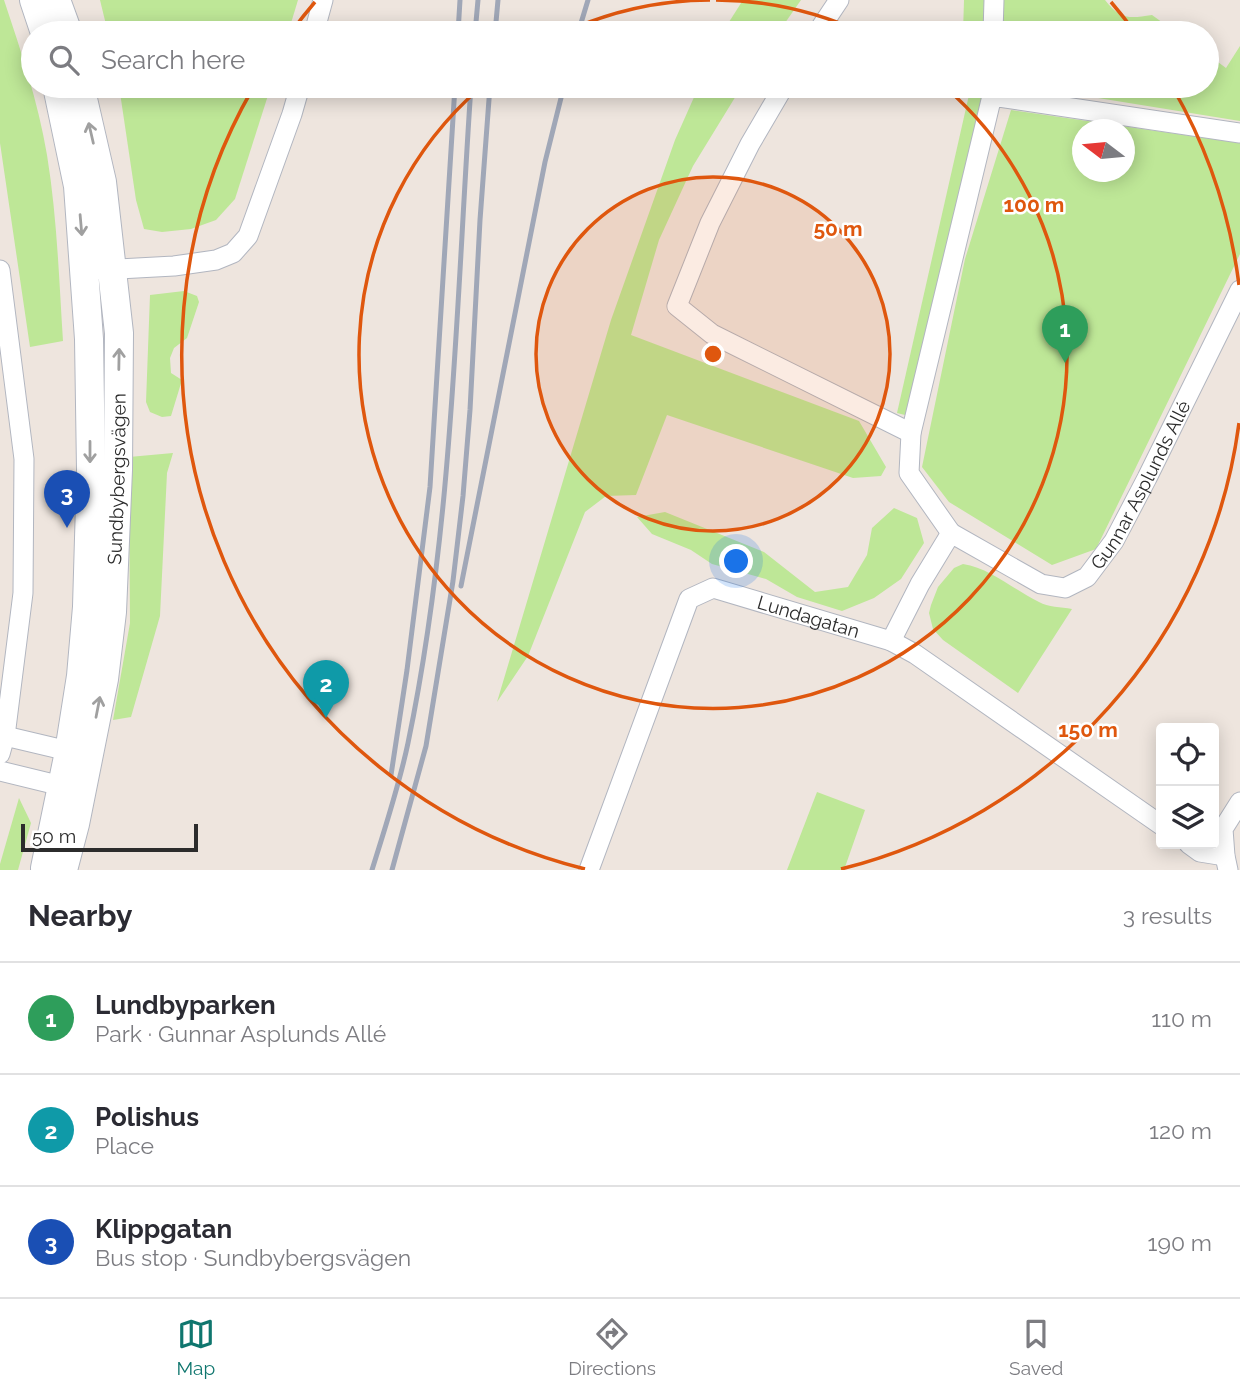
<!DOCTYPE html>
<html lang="en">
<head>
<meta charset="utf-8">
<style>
  body { margin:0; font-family:Raleway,sans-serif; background:#f2f2f3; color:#2b2b33 }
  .controls { position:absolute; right:21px; bottom:21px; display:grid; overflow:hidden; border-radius:7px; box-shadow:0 4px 18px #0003 }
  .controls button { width:63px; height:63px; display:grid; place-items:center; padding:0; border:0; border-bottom:2px solid #e1e1e2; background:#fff; color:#2b2b33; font:35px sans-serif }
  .compass { position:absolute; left:1072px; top:119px; width:63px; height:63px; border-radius:50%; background:#fff; box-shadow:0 4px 18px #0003; rotate:286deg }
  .scale { position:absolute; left:21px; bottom:18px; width:177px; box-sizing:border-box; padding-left:7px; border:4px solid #2c2c2c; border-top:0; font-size:19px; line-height:24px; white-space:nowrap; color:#2c2c2c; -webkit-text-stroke:5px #fff; paint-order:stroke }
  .you { position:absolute; left:737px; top:562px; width:24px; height:24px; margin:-18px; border:5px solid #fff; border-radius:50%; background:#1a73e8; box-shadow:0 0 0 10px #1a73e833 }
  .badge { display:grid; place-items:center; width:46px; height:46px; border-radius:50%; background:#0f766e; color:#fff; font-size:23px; font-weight:700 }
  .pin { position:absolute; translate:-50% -58px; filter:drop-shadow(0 2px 4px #0008) }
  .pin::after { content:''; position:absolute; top:37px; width:24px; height:21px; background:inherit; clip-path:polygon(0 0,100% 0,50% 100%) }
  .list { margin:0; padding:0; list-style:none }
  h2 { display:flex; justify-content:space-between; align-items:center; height:91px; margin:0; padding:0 28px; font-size:30px }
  h2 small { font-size:23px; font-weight:400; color:#7c7c81 }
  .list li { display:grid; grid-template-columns:46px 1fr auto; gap:21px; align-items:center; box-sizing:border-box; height:112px; padding:0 28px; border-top:2px solid #e1e1e2 }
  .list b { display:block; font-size:26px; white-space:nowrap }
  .list p { margin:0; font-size:23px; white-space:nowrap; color:#7c7c81 }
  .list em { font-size:23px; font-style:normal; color:#7c7c81 }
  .icon { flex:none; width:38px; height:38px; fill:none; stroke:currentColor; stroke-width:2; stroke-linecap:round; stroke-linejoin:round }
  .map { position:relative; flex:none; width:1240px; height:870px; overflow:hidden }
  .search { position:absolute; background:#fff; box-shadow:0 4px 18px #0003; left:21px; right:21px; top:21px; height:77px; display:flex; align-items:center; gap:18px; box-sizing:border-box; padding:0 24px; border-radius:38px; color:#7c7c81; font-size:26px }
  .sheet { height:427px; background:#fff }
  nav { display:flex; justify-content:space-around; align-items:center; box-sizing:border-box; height:98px; border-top:2px solid #e1e1e2; background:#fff; font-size:19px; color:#7c7c81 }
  nav a { display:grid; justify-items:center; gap:4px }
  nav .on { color:#0f766e }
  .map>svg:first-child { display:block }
  .green { fill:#bee797; fill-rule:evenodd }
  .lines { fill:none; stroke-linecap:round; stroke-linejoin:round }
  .minor-casing { stroke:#b2b6c0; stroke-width:21 }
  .secondary-casing { stroke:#b2b6c0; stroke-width:30 }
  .minor { stroke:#fff; stroke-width:19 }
  .secondary { stroke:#fff; stroke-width:28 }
  .rail { stroke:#a0a7b7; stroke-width:5 }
  .oneway { stroke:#a0a0a0 }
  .ring { fill:none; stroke:#df570e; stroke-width:3.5 }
  .labels { text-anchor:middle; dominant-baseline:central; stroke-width:5; stroke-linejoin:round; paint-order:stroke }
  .street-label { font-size:19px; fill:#2c2c2c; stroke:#fff }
  .centre { fill:#df570e; stroke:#fff; stroke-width:3.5 }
  .ring-label { font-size:21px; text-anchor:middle; font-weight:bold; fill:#df570e; stroke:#fff; stroke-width:5; stroke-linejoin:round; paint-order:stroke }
</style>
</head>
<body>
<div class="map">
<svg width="1240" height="870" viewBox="0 0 1240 870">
  <rect width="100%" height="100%" fill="#eee5de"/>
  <!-- green -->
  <g class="green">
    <path d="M0,0h4c17,51 34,102 43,155 10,61 12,124 16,186l-33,6 -30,-204z"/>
    <path d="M100,0h198l-10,33h-180z"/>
    <path d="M743,0h58l-23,33h-56z"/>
    <path d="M964,0h141c15,19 23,19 47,15l25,18h-214z"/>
    <path d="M1240,46v75l-216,-35h183v-32l19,14z"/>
    <path d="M119,86h152l-36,113 -19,21 -25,9 -29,3 -18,-3 -8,-29z"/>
    <path d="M699,86h43l-49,80 -34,74 -28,95 228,86 27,46 -5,9 -28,2 -186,-63 -31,80 -30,1 -21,16 -57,144 -31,46 114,-382 64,-180z"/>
    <path d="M971,86h14l-76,330 -12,-3z"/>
    <path d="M1011,110l229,33v111l-144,295 -44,16 -103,-63 -27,-35 43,-208zM1082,130h42v42h-42z"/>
    <path d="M184,291l13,5 2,6 -12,36 -13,10 -4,10 1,15 11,7 -11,36 -9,1 -12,-5 -4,-10 4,-107z"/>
    <path d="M173,453l-6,20 -7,143 -29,101 -18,3 17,-97 -1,-166z"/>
    <path d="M894,508l23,10 7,25 -23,36 -27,19 -32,13 -45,-14 -31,-18 -54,-15 -21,-14 -39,-16 -15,-17 28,-5 99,40 51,40 33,-5 19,-32 5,-27z"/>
    <path d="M963,564c27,4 51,26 76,38 9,5 22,5 33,7l-54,84 -75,-53 -10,-11 -4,-16 2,-8 7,-18 16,-19z"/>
    <path d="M817,792l48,18 -21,60h-57z"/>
    <path d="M19,798l12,25 -13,47h-18v-6z"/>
  </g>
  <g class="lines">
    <defs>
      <g id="minor">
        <path d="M314,33l9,-33"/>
        <path d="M817,33l22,-33"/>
        <path d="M993,33l1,-33"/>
        <path d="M784,86l-34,58 -40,79 -33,83 35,28 199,99"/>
        <path d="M0,270l24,189 -1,134 -18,143 -5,18"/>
        <path d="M100,270l74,-4 42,-6 17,-7 15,-17 44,-122 8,-28"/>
        <path d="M951,533l-42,-60 2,-40 81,-337 248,37"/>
        <path id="s1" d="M891,641l29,-57 31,-51 90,51 24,4 22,-11 27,-36 33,-63 93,-188"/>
        <path d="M5,736l76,18"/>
        <path d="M0,771l74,18"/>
        <path d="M1189,844l11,8 25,4"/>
        <path id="s2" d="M589,870l100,-271 24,-11 178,53 24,13 246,171"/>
        <path d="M1228,870l-3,-14 -2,-27 17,-27"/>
      </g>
      <g id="secondary">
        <path d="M34,0l11,33"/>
        <path d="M56,0l12,33"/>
        <path d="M45,868l24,-116 12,-76 6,-69 4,-137 -2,-131 -11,-153 -21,-100"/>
        <path id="s3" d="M63,870l12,-46 29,-145 8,-67 6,-142 1,-137 -17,-151 -22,-96"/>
      </g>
    </defs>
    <!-- minor casing -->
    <use href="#minor" class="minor-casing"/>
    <!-- secondary casing -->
    <use href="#secondary" class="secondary-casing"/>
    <!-- minor -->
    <use href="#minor" class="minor"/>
    <!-- secondary -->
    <use href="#secondary" class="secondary"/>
    <!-- rail -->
    <g class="rail">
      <path d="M458,33l2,-33"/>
      <path d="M475,33l3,-33"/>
      <path d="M495,33l3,-33"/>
      <path d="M578,33l10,-33"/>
      <path d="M461,586l84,-424 19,-76"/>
      <path d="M391,775l16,-105 23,-183 25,-401"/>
      <path d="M372,870c13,-42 27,-84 36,-127 45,-216 48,-438 63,-657"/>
      <path d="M392,870l34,-124 27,-165 10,-85 7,-86 10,-190 10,-134"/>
    </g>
  </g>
  <!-- one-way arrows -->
  <defs><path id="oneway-shaft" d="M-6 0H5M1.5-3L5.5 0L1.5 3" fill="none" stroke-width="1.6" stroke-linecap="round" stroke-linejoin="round" transform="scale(1.75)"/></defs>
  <g class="oneway">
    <use href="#oneway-shaft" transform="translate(91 133) rotate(-103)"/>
    <use href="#oneway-shaft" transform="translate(81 225) rotate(85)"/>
    <use href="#oneway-shaft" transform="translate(119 359) rotate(-89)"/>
    <use href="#oneway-shaft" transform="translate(90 452) rotate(90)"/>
    <use href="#oneway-shaft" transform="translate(98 707) rotate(-79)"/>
  </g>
  <!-- distance rings -->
  <circle cx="713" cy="354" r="177" fill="#df570e" fill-opacity=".12"/>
  <g class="ring">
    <circle cx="713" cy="354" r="177"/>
    <path d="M563 33A354 354 0 0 1 710 0M716 0A354 354 0 0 1 863 33M945 87A354 354 0 1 1 481 87"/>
    <path d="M1239 423A531 531 0 0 1 841 869M585 869A531 531 0 0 1 253 88M292 31A531 531 0 0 1 315 2M1111 2A531 531 0 0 1 1134 31M1173 88A531 531 0 0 1 1239 285"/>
  </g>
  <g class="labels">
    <!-- street labels -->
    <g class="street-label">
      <text stroke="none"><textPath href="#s3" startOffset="396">Sundbybergsvägen</textPath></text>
      <text stroke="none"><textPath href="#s1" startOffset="383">Gunnar Asplunds Allé</textPath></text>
      <text stroke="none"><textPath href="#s2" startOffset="415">Lundagatan</textPath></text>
    </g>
  </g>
  <circle cx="713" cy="354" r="10" class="centre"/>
  <g class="ring-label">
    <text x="1034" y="212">100 m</text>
    <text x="838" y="236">50 m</text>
    <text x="1088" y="737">150 m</text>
  </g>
</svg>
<div class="controls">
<button><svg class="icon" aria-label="locate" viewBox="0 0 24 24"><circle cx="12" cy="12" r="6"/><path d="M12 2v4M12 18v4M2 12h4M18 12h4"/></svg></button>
<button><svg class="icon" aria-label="layers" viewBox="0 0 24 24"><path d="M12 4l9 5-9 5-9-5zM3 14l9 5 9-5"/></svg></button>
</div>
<svg class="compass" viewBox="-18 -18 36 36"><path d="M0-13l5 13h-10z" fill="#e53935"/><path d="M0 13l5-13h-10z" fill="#7c7c81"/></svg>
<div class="scale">50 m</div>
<div class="you"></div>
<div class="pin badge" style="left:1065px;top:363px;background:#2e9e5b">1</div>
<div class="pin badge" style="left:326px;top:718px;background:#0f9aa8">2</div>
<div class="pin badge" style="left:67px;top:528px;background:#1a4fb4">3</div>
<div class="search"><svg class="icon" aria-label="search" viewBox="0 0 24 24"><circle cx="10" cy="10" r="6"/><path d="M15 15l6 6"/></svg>Search here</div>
</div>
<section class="sheet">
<h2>Nearby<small>3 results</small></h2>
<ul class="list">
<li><span class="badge" style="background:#2e9e5b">1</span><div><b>Lundbyparken</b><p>Park · Gunnar Asplunds Allé</p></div><em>110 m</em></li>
<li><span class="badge" style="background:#0f9aa8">2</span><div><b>Polishus</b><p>Place</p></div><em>120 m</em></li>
<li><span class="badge" style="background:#1a4fb4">3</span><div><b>Klippgatan</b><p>Bus stop · Sundbybergsvägen</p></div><em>190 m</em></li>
</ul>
</section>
<nav>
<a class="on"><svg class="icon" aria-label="map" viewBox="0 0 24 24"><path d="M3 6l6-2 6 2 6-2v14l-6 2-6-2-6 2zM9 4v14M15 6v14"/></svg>Map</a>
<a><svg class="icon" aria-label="directions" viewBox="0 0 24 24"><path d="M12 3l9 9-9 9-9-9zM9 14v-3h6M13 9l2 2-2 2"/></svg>Directions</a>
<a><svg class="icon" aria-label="saved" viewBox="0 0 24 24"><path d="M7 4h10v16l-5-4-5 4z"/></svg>Saved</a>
</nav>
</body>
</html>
